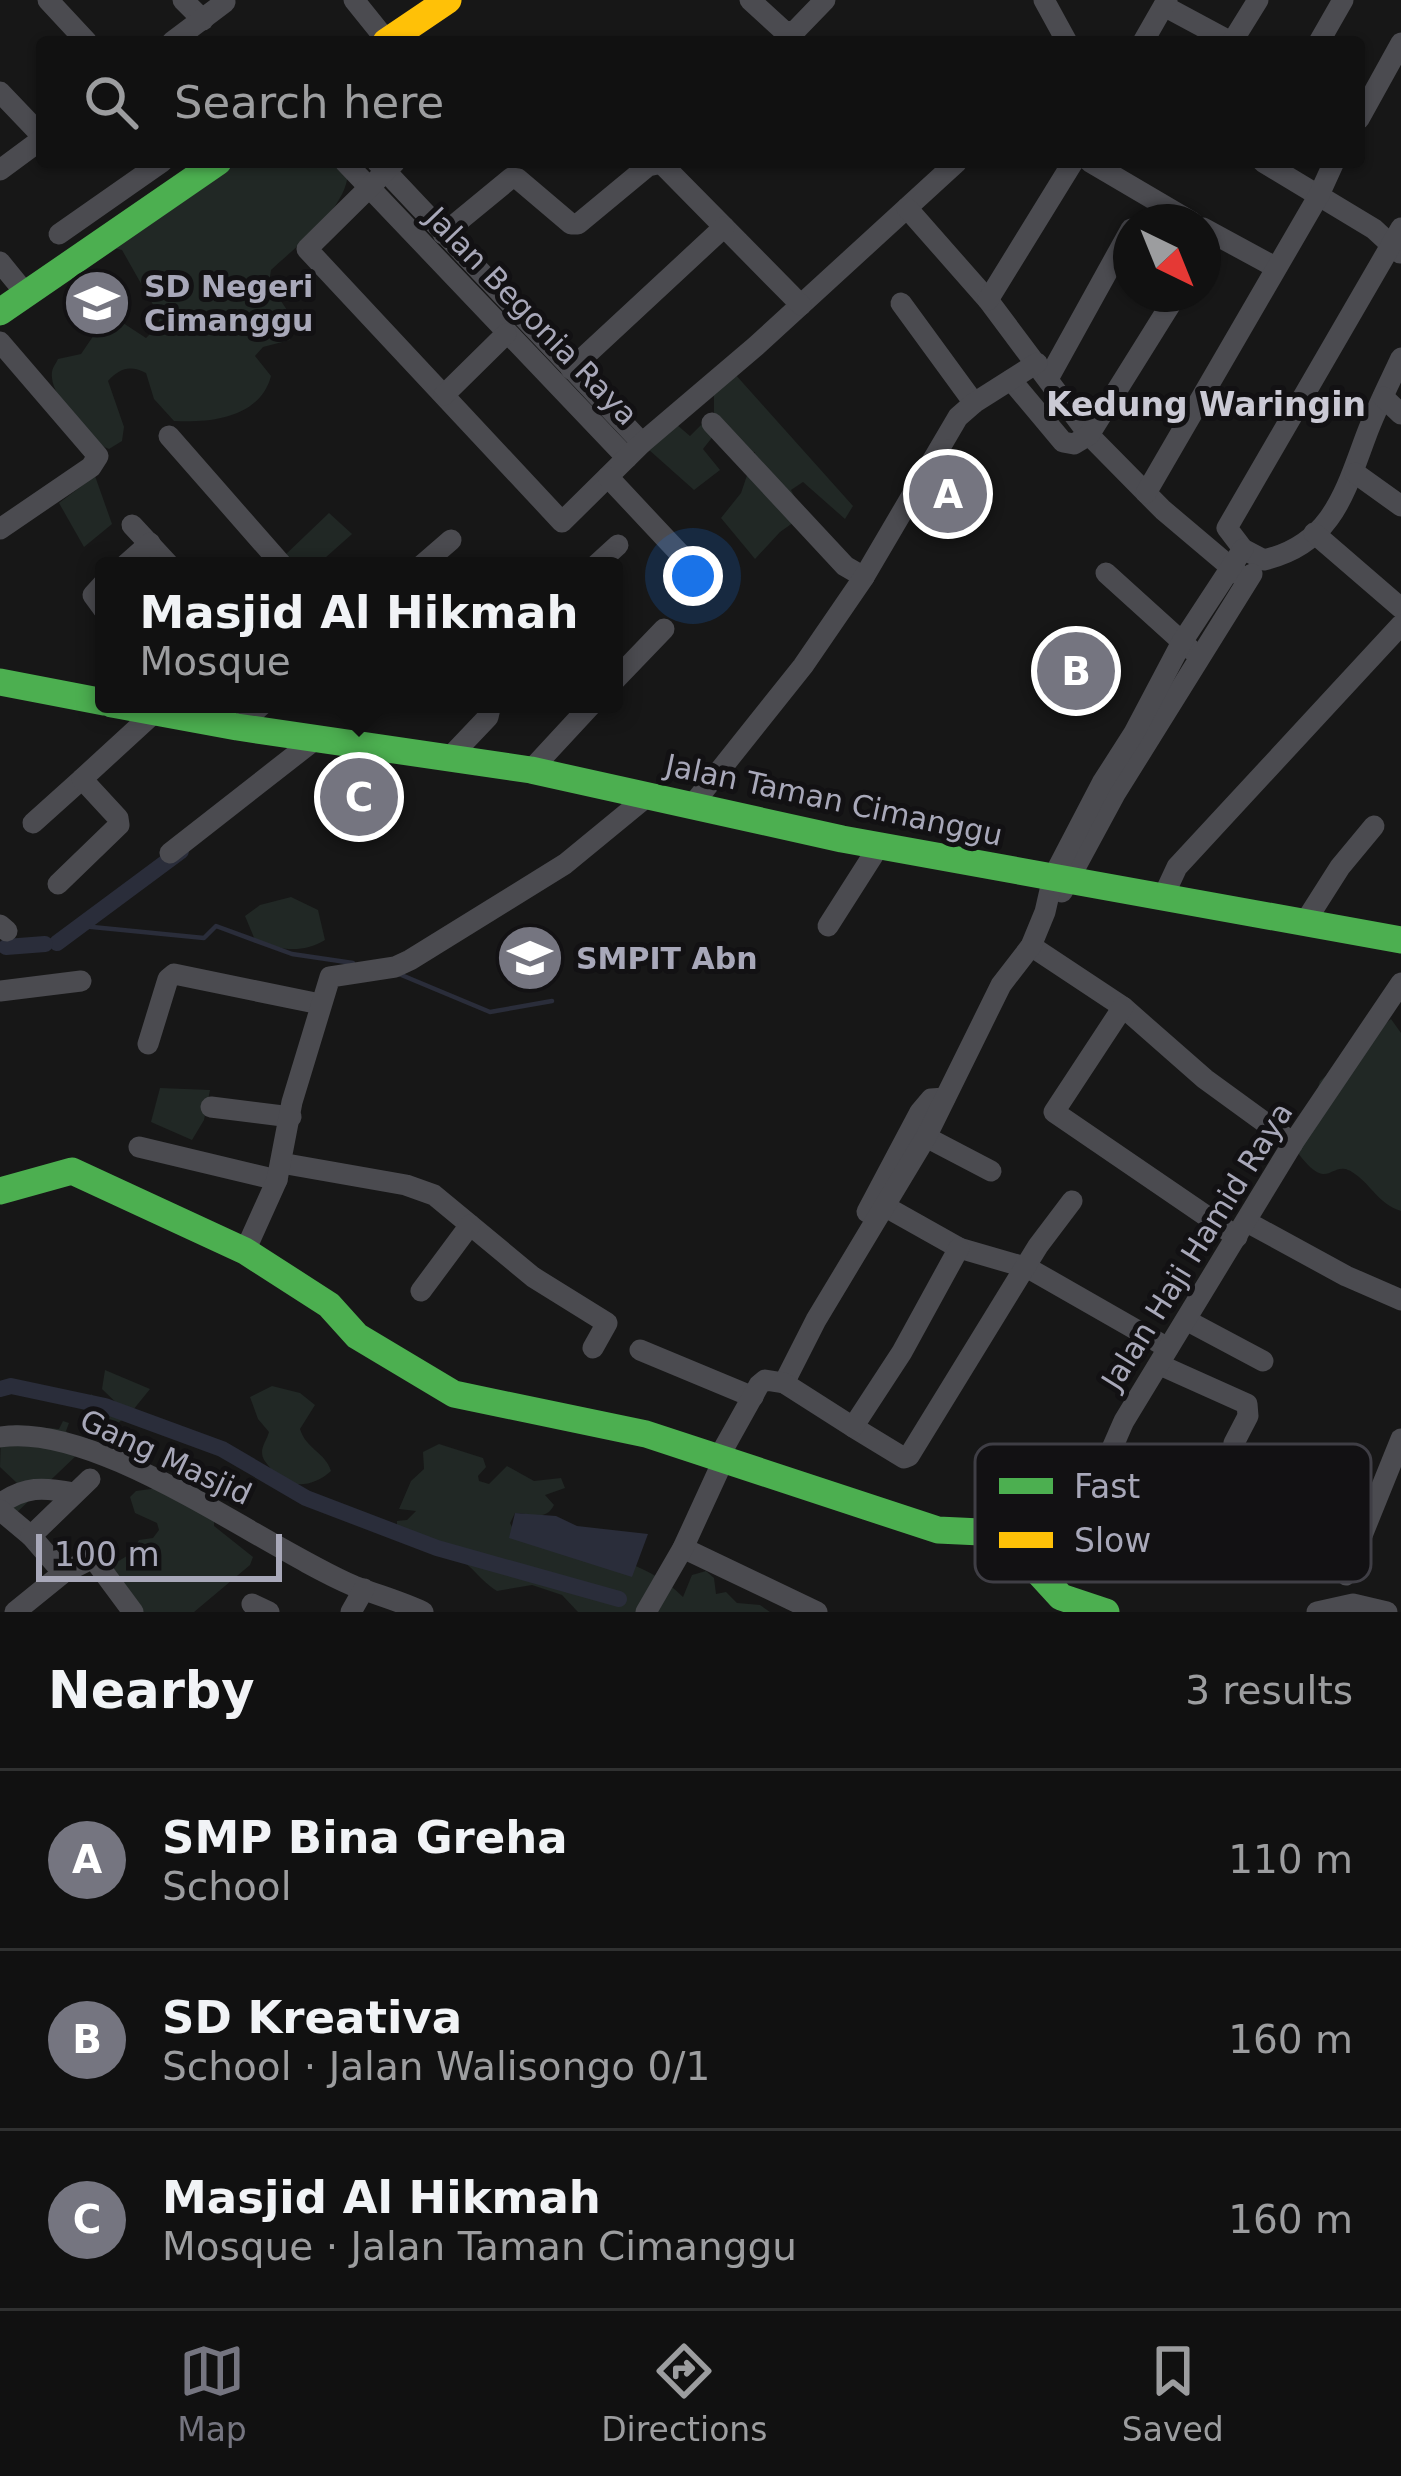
<!DOCTYPE html>
<html lang="en">
<head>
<meta charset="utf-8">
<style>
  body { margin:0; font-family:"DejaVu Sans",sans-serif; background:#1a1a1a; color:#f1f3f6 }
  .compass { position:absolute; left:1113px; top:204px; width:108px; height:108px; border-radius:50%; background:#111; box-shadow:0 3px 9px #0004; rotate:137deg }
  .scale { position:absolute; left:36px; bottom:30px; width:246px; box-sizing:border-box; padding-left:12px; border:6px solid #a8a8b9; border-top:0; font-size:33px; line-height:42px; white-space:nowrap; color:#a8a8b9; -webkit-text-stroke:9px #121113; paint-order:stroke }
  .you { position:absolute; left:693px; top:576px; width:42px; height:42px; margin:-30px; border:9px solid #fff; border-radius:50%; background:#1a73e8; box-shadow:0 0 0 18px #1a73e833 }
  .badge { display:grid; place-items:center; width:78px; height:78px; border-radius:50%; background:#757580; color:#fff; font-size:39px; font-weight:700 }
  .pin { position:absolute; translate:-50% -50%; border:6px solid #fff; box-shadow:0 3px 12px #0006 }
  .popup { position:absolute; left:95px; top:557px; width:528px; height:156px; box-sizing:border-box; display:grid; place-content:center; border-radius:12px; background:#111; filter:drop-shadow(0 3px 9px #0005); font-size:39px; white-space:nowrap; color:#9c9d9f }
  .popup b { font-size:45px; color:#f1f3f6 }
  .popup::after { content:''; position:absolute; left:50%; top:100%; margin-left:-24px; border:24px solid transparent; border-top-color:#111 }
  .list { margin:0; padding:0; list-style:none }
  h2 { display:flex; justify-content:space-between; align-items:center; height:156px; margin:0; padding:0 48px; font-size:51px }
  h2 small { font-size:39px; font-weight:400; color:#9c9d9f }
  .list li { display:grid; grid-template-columns:78px 1fr auto; gap:36px; align-items:center; box-sizing:border-box; height:180px; padding:0 48px; border-top:3px solid #303131 }
  .list b { display:block; font-size:45px; white-space:nowrap }
  .list p { margin:0; font-size:39px; white-space:nowrap; color:#9c9d9f }
  .list em { font-size:39px; font-style:normal; color:#9c9d9f }
  .icon { flex:none; width:66px; height:66px; fill:none; stroke:currentColor; stroke-width:2; stroke-linecap:round; stroke-linejoin:round }
  .map { position:relative; flex:none; width:1401px; height:1612px; overflow:hidden }
  .search { position:absolute; background:#111; box-shadow:0 3px 9px #0004; left:36px; right:36px; top:36px; height:132px; display:flex; align-items:center; gap:30px; box-sizing:border-box; padding:0 42px; border-radius:12px; color:#9c9d9f; font-size:45px }
  .sheet { height:696px; background:#111 }
  nav { display:flex; justify-content:space-around; align-items:center; box-sizing:border-box; height:168px; border-top:3px solid #303131; background:#111; font-size:33px; color:#9c9d9f }
  nav a { display:grid; justify-items:center; gap:6px }
  nav .on { color:#757580 }
  .map>svg:first-child { display:block }
  .green { fill:#212825 }
  .water { fill:#2a2d3a }
  .lines { fill:none; stroke-linecap:round; stroke-linejoin:round }
  .stream { stroke:#2a2d3a; stroke-width:4.5 }
  .canal { stroke:#2a2d3a; stroke-width:16 }
  .street { stroke:#4b4b50; stroke-width:21 }
  .fast { stroke:#4caf50; stroke-width:27 }
  .slow { stroke:#ffc107; stroke-width:27 }
  .labels { text-anchor:middle; dominant-baseline:central; stroke-width:10; stroke-linejoin:round; paint-order:stroke }
  .poi-label { font-size:30px; font-weight:bold; fill:#a8a8b9; stroke:#121113; text-anchor:start }
  .street-label { font-size:30px; fill:#a8a8b9; stroke:#121113 }
  .neighbourhood-label { font-size:33px; font-weight:bold; fill:#cac9d4; stroke:#121113 }
  .key { fill:#121113; stroke:#3f3e45; stroke-width:3 }
  .key-label { font-size:33px; fill:#a8a8b9 }
</style>
</head>
<body>
<div class="map">
<svg width="1401" height="1612" viewBox="0 0 1401 1612">
  <rect width="100%" height="100%" fill="#171717"/>
  <!-- green -->
  <g class="green">
    <path d="M203,162h143c13,38 -50,84 -75,108l-2,13 20,30 1,27 -27,7 -8,9 16,20c-11,42 -61,47 -97,45l-20,-22 -8,-26c-16,-8 -26,-5 -38,8l16,46 -2,14 -13,8c-17,-6 -56,-51 -57,-71 -1,-9 2,-11 6,-19l23,-5 15,-22 21,-13 29,19 10,-10 4,-11 -38,-67 -17,-4z"/>
    <path d="M734,373l119,133 -8,13 -42,-37 -12,8 13,25 -24,17 -25,27 -34,-41 20,-25 14,-41 -17,8 -24,-25 -11,14 17,21 -26,20 -46,-41 28,-25 14,12 12,-12 12,10v-43z"/>
    <path d="M95,476l17,48 -28,23 -25,-44z"/>
    <path d="M329,513l23,21 -36,32h-24l-9,-9z"/>
    <path d="M291,897l27,13 7,30c-24,14 -45,10 -70,0l-10,-24 15,-11z"/>
    <path d="M1391,1019l10,14v178c-22,-7 -29,-25 -46,-37 -25,-19 -24,23 -57,-21l22,-72z"/>
    <path d="M160,1088l50,2 -6,30 -12,20 -41,-18z"/>
    <path d="M105,1370l45,19 -21,26 -25,18 -9,-3 10,-16 -19,-4 5,-16 14,12 22,7 -25,-24z"/>
    <path d="M272,1386l28,7 15,12 -15,24c6,20 25,23 31,42 -19,17 -43,19 -60,-2 -5,-7 -9,-9 -9,-18 1,-7 5,-12 7,-19l-11,-13 -8,-22z"/>
    <path d="M63,1421l6,2 -3,8 14,21 -68,65 -12,-20 17,-14 -17,-16 1,-33 14,-9 44,4z"/>
    <path d="M439,1444l44,14 3,9 -8,9 1,5 10,3 18,-18 27,15 27,-3 4,10 -20,7 9,10c-8,17 -24,8 -39,8l-5,10 2,4c53,17 135,31 171,70l9,-22 14,-4 8,7 2,16 10,-2 11,11 23,2 10,7h-192l-16,-17 -30,-10 -35,6c-24,-15 -28,-37 -60,-36l-14,-14 -26,-10v-10l10,-1 9,-9 -17,-2 12,-28 13,-12 -1,-17z"/>
    <path d="M202,1482v7l12,13v24l39,31 -3,8 -56,47h-55l-30,-45 21,-13 9,-14 14,-2 6,-8 -2,-7 -22,-10 -5,-16 6,-6z"/>
  </g>
  <!-- water -->
  <path class="water" d="M515,1513l41,3 21,10 71,8 -16,43 -123,-39z"/>
  <g class="lines">
    <!-- stream -->
    <g class="stream">
      <path d="M82,926l122,12 12,-12 76,28 61,9"/>
      <path d="M399,974l91,38 62,-11"/>
    </g>
    <!-- canal -->
    <g class="canal">
      <path d="M57,943l124,-92"/>
      <path d="M6,947l39,-3"/>
      <path d="M0,1389l11,-3 94,20 117,43 84,49 131,50 182,51"/>
    </g>
    <!-- street -->
    <g class="street">
      <path d="M48,0l39,42"/>
      <path d="M183,0l20,20"/>
      <path d="M354,0l33,41"/>
      <path d="M750,0l35,32 10,-1 30,-31"/>
      <path d="M1044,0l23,42"/>
      <path d="M1164,6l67,36"/>
      <path d="M172,42l53,-40"/>
      <path d="M1143,42l24,-42"/>
      <path d="M1232,42l26,-42"/>
      <path d="M1319,42l24,-42"/>
      <path d="M0,92l42,44"/>
      <path d="M1359,119l42,-76"/>
      <path d="M345,162l282,296"/>
      <path d="M377,162l265,281"/>
      <path d="M395,162l-88,87 255,273 80,-79 114,-97 201,-184"/>
      <path d="M1090,162l102,60"/>
      <path d="M1263,162l111,67 26,24"/>
      <path d="M0,170l42,-31"/>
      <path d="M907,208l81,92 101,135 74,75 84,71"/>
      <path d="M1203,228l72,39"/>
      <path d="M1401,228l-174,300 16,21 21,11c68,-16 81,-68 102,-124 10,-27 23,-52 35,-78"/>
      <path d="M59,234l103,-72"/>
      <path d="M443,234l68,-56 7,1 53,45h7l70,-58 13,-3 140,142"/>
      <path d="M0,262l26,32"/>
      <path d="M988,300l85,-138"/>
      <path d="M901,303l73,100"/>
      <path d="M0,342l98,114 -7,11 -91,62"/>
      <path d="M571,369l153,-142"/>
      <path d="M1048,379l83,-150"/>
      <path d="M1011,380l52,62 11,2 15,-9 88,-141"/>
      <path d="M444,395l62,-61"/>
      <path d="M1383,397l18,17"/>
      <path d="M712,423l133,143 19,11"/>
      <path d="M169,436l114,130"/>
      <path d="M1355,473l46,33"/>
      <path d="M608,477l89,95"/>
      <path d="M1146,493l173,-298 15,-33"/>
      <path d="M132,525l38,41"/>
      <path d="M1314,533l87,75"/>
      <path d="M124,566l26,-23"/>
      <path d="M421,566l30,-26"/>
      <path d="M595,566l23,-21"/>
      <path d="M1106,573l84,76"/>
      <path d="M104,583l-11,12 11,15"/>
      <path d="M614,681l50,-52"/>
      <path d="M237,727l26,-23"/>
      <path d="M450,757l38,-40 3,-13"/>
      <path d="M531,770l61,-66"/>
      <path d="M693,804l110,-138 61,-89 94,-160 16,-14 63,-40"/>
      <path d="M33,823l49,-44"/>
      <path d="M170,853l147,-115"/>
      <path d="M58,884l61,-59 -1,-7 -36,-39 73,-67"/>
      <path d="M1062,892l53,-98 137,-220"/>
      <path d="M1163,897l14,-30 224,-242"/>
      <path d="M1305,922l35,-55 34,-41"/>
      <path d="M0,925l7,6"/>
      <path d="M828,926l51,-80"/>
      <path d="M1031,946l92,61 82,72 88,64"/>
      <path d="M0,991l81,-10"/>
      <path d="M1123,1007l-69,105 183,125"/>
      <path d="M148,1044l20,-65 6,-5 146,30"/>
      <path d="M211,1107l80,10"/>
      <path d="M926,1137l65,34"/>
      <path d="M139,1147l138,33"/>
      <path d="M281,1163l125,22 28,10 99,82 74,46 -14,25"/>
      <path d="M886,1207l73,41 69,20 140,80"/>
      <path d="M867,1212l53,-100 11,-13 14,-1"/>
      <path d="M1247,1222l99,54 55,24"/>
      <path d="M245,1251l32,-71 15,-78 38,-125 65,-10 15,-7 155,-96 84,-69"/>
      <path d="M421,1291l49,-66"/>
      <path d="M1186,1320l77,41"/>
      <path d="M640,1350l113,47"/>
      <path d="M1160,1365l87,39 1,12 -14,27 2,8 75,42"/>
      <path d="M784,1383l32,-63 110,-183 75,-152 30,-39 14,-34 8,-35 49,-94 32,-50 48,-91 61,-93"/>
      <path d="M853,1427l51,31 5,-2 129,-210 34,-45"/>
      <path d="M0,1437c98,-16 262,110 354,149 23,9 46,15 69,26"/>
      <path d="M0,1504c25,-18 43,-17 74,-11"/>
      <path d="M0,1510l31,26 32,37"/>
      <path d="M1040,1523h24c30,-25 44,-67 60,-102l169,-278 108,-160"/>
      <path d="M31,1536l59,-57"/>
      <path d="M683,1548l134,64"/>
      <path d="M1346,1575l55,-136"/>
      <path d="M252,1604l17,8"/>
      <path d="M15,1612l48,-39 26,-13 7,2 37,50"/>
      <path d="M351,1612l13,-23"/>
      <path d="M646,1612l37,-64 40,-87 2,-15 34,-61 6,-5 19,3 69,44 49,-75 57,-104"/>
      <path d="M1317,1612l36,-8 34,8"/>
    </g>
    <!-- fast -->
    <g class="fast">
      <path d="M0,312l218,-150"/>
      <path d="M0,682l104,20"/>
      <path d="M112,704l125,23 294,43 311,69 559,101"/>
      <path d="M0,1191l72,-20 173,80 84,54 28,31 97,58 192,40 292,96 64,3 59,64 45,15"/>
    </g>
    <!-- slow -->
    <path class="slow" d="M386,42l62,-42"/>
  </g>
  <!-- icons -->
  <defs>
    <symbol id="school-disc" viewBox="-11 -11 22 22"><circle r="9.5" fill="#757580" stroke="#121113"/><path d="M0-5L7-2L0 1L-7-2ZM-4 1L0 2.5L4 1V4Q0 6-4 4Z" fill="#fff"/></symbol>
  </defs>
  <g fill-rule="evenodd">
    <use href="#school-disc" x="59" y="265" width="76" height="76"/>
    <use href="#school-disc" x="492" y="920" width="76" height="76"/>
  </g>
  <g class="labels">
    <!-- poi labels -->
    <g class="poi-label">
      <text x="144" y="286">SD Negeri<tspan x="144" dy="34">Cimanggu</tspan></text>
      <text x="576" y="958">SMPIT Abn</text>
    </g>
    <!-- street labels -->
    <g class="street-label">
      <text transform="translate(532 316) rotate(46)">Jalan Begonia Raya</text>
      <text transform="translate(834 800) rotate(12)">Jalan Taman Cimanggu</text>
      <text transform="translate(1197 1246) rotate(-58)">Jalan Haji Hamid Raya</text>
      <text transform="translate(166 1457) rotate(25)">Gang Masjid</text>
    </g>
    <!-- neighbourhood labels -->
    <g class="neighbourhood-label">
      <text x="1206" y="404">Kedung Waringin</text>
    </g>
  </g>
  <!-- legend -->
  <rect x="975" y="1444" width="396" height="138" rx="18" class="key"/>
  <rect x="999" y="1478" width="54" height="16" fill="#4caf50"/>
  <rect x="999" y="1532" width="54" height="16" fill="#ffc107"/>
  <g class="key-label">
    <text x="1074" y="1498">Fast</text>
    <text x="1074" y="1552">Slow</text>
  </g>
</svg>
<svg class="compass" viewBox="-18 -18 36 36"><path d="M0-13l5 13h-10z" fill="#e53935"/><path d="M0 13l5-13h-10z" fill="#9c9d9f"/></svg>
<div class="scale">100 m</div>
<div class="you"></div>
<div class="pin badge" style="left:948px;top:494px">A</div>
<div class="pin badge" style="left:1076px;top:671px">B</div>
<div class="pin badge" style="left:359px;top:797px">C</div>
<div class="popup"><b>Masjid Al Hikmah</b>Mosque</div>
<div class="search"><svg class="icon" aria-label="search" viewBox="0 0 24 24"><circle cx="10" cy="10" r="6"/><path d="M15 15l6 6"/></svg>Search here</div>
</div>
<section class="sheet">
<h2>Nearby<small>3 results</small></h2>
<ul class="list">
<li><span class="badge">A</span><div><b>SMP Bina Greha</b><p>School</p></div><em>110 m</em></li>
<li><span class="badge">B</span><div><b>SD Kreativa</b><p>School · Jalan Walisongo 0/1</p></div><em>160 m</em></li>
<li><span class="badge">C</span><div><b>Masjid Al Hikmah</b><p>Mosque · Jalan Taman Cimanggu</p></div><em>160 m</em></li>
</ul>
</section>
<nav>
<a class="on"><svg class="icon" aria-label="map" viewBox="0 0 24 24"><path d="M3 6l6-2 6 2 6-2v14l-6 2-6-2-6 2zM9 4v14M15 6v14"/></svg>Map</a>
<a><svg class="icon" aria-label="directions" viewBox="0 0 24 24"><path d="M12 3l9 9-9 9-9-9zM9 14v-3h6M13 9l2 2-2 2"/></svg>Directions</a>
<a><svg class="icon" aria-label="saved" viewBox="0 0 24 24"><path d="M7 4h10v16l-5-4-5 4z"/></svg>Saved</a>
</nav>
</body>
</html>
